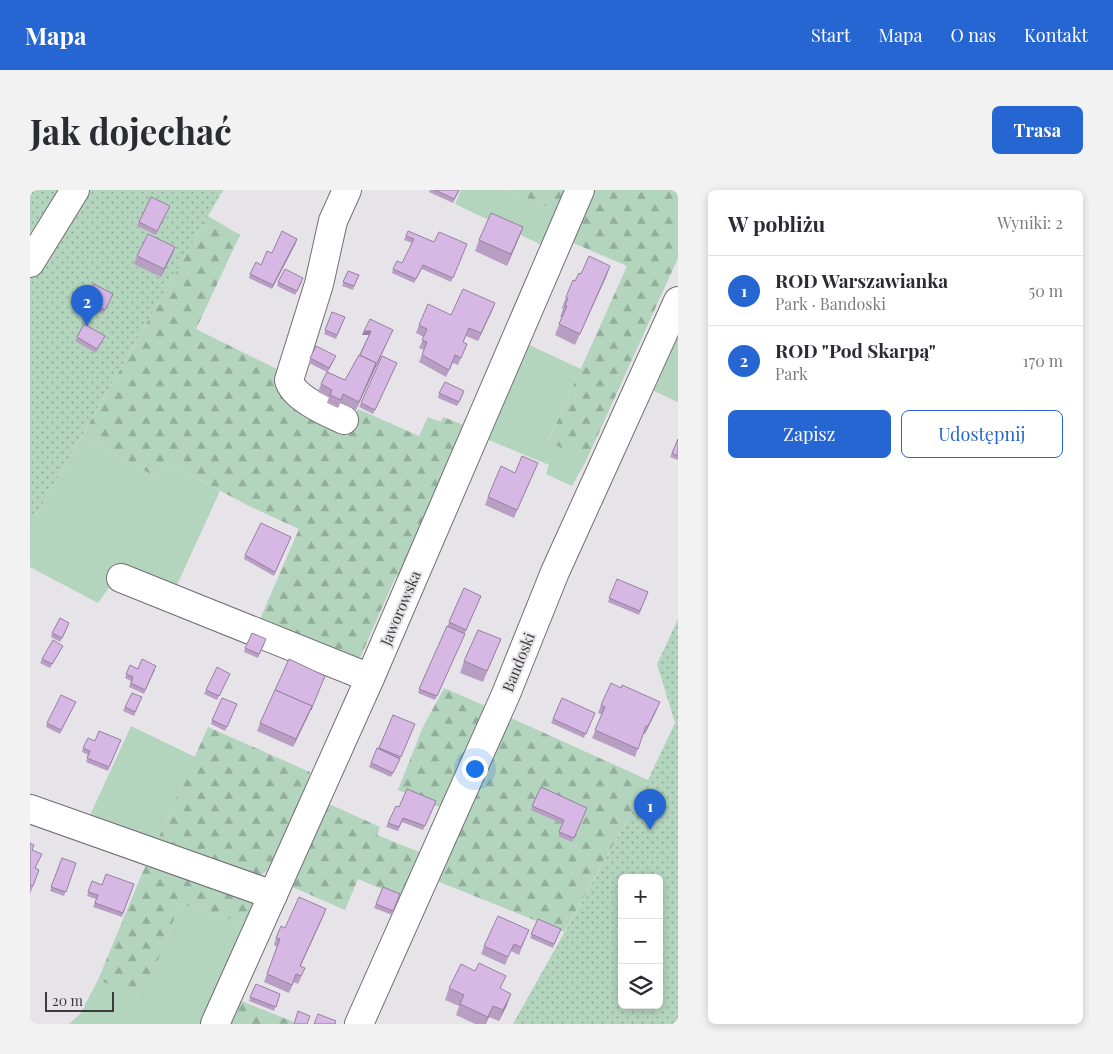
<!DOCTYPE html>
<html lang="pl">
<head>
<meta charset="utf-8">
<style>
  body { margin:0; font-family:"Playfair Display",serif; background:#f2f2f3; color:#2b2b33 }
  .controls { position:absolute; right:15px; bottom:15px; display:grid; overflow:hidden; border-radius:8px; box-shadow:0 2px 8px #0003 }
  .controls button { width:45px; height:45px; display:grid; place-items:center; padding:0; border:0; border-bottom:1px solid #e1e1e2; background:#fff; color:#2b2b33; font:25px sans-serif }
  .scale { position:absolute; left:15px; bottom:12px; width:69px; box-sizing:border-box; padding-left:5px; border:2px solid #3b3a3c; border-top:0; font-size:14px; line-height:18px; white-space:nowrap; color:#3b3a3c; -webkit-text-stroke:4px #e7e4e9; paint-order:stroke }
  .you { position:absolute; left:444px; top:578px; width:18px; height:18px; margin:-12px; border:4px solid #fff; border-radius:50%; background:#1a73e8; box-shadow:0 0 0 8px #1a73e833 }
  .badge { display:grid; place-items:center; width:32px; height:32px; border-radius:50%; background:#2666d3; color:#fff; font-size:16px; font-weight:700 }
  .pin { position:absolute; translate:-50% -41px; filter:drop-shadow(0 1px 2px #0008) }
  .pin::after { content:''; position:absolute; top:26px; width:18px; height:15px; background:inherit; clip-path:polygon(0 0,100% 0,50% 100%) }
  .list { margin:0; padding:0; list-style:none }
  h2 { display:flex; justify-content:space-between; align-items:center; height:65px; margin:0; padding:0 20px; font-size:21px }
  h2 small { font-size:16px; font-weight:400; color:#7c7c81 }
  .list li { display:grid; grid-template-columns:32px 1fr auto; gap:15px; align-items:center; box-sizing:border-box; height:70px; padding:0 20px; border-top:1px solid #e1e1e2 }
  .list b { display:block; font-size:19px; white-space:nowrap }
  .list p { margin:0; font-size:16px; white-space:nowrap; color:#7c7c81 }
  .list em { font-size:16px; font-style:normal; color:#7c7c81 }
  .actions { display:flex; gap:10px; padding:15px 20px }
  .actions a { flex:1; padding:11px 0; border:1px solid #2666d3; border-radius:8px; text-align:center; font-size:18px; color:#2666d3 }
  .actions .main { background:#2666d3; color:#fff }
  .icon { flex:none; width:28px; height:28px; fill:none; stroke:currentColor; stroke-width:2; stroke-linecap:round; stroke-linejoin:round }
  .map { position:relative; flex:none; width:648px; height:834px; overflow:hidden; border-radius:8px }
  header { display:flex; align-items:center; gap:30px; box-sizing:border-box; height:70px; padding:0 25px; background:#2666d3; color:#fff }
  header strong { font-size:24px }
  nav { display:flex; gap:28px; margin-inline-start:auto; font-size:18px }
  .intro { display:flex; align-items:center; justify-content:space-between; box-sizing:border-box; height:120px; padding:0 30px }
  h1 { margin:0; font-size:35px }
  .button { padding:12px 22px; border-radius:8px; background:#2666d3; color:#fff; font-size:18px; font-weight:700 }
  main { display:flex; gap:30px; padding:0 30px }
  aside { flex:1; background:#fff; border-radius:8px; box-shadow:0 2px 8px #0003 }
  .map>svg:first-child { display:block }
  .green { fill:#b3d4bd }
  .forest { fill:url(#forest-firs) }
  .garden { fill:url(#garden-dots); fill-rule:evenodd }
  .lines { fill:none; stroke-linecap:round; stroke-linejoin:round }
  .minor-casing { stroke:#726f74; stroke-width:30 }
  .minor { stroke:#fff; stroke-width:28 }
  .wall { fill:#b99ec4 }
  .shaded-wall { fill:#9681a0 }
  .building { fill:#d7b8e4; stroke:#9681a0 }
  .labels { text-anchor:middle; dominant-baseline:central; stroke-width:4; stroke-linejoin:round; paint-order:stroke }
  .street-label { font-size:15px; fill:#3b3a3c; stroke:#e7e4e9 }
</style>
</head>
<body>
<header>
<strong>Mapa</strong>
<nav><a>Start</a><a>Mapa</a><a>O nas</a><a>Kontakt</a></nav>
</header>
<div class="intro"><h1>Jak dojechać</h1><a class="button">Trasa</a></div>
<main>
<div class="map">
<svg width="648" height="834" viewBox="0 0 648 834">
  <defs>
    <pattern id="forest-firs" width="22" height="20" patternUnits="userSpaceOnUse" patternTransform="scale(1.25)"><rect width="22" height="20" fill="#b3d4bd"/><path d="M5 1l3.5 6h-7zM16 11l3.5 6h-7z" fill="#93ad9b"/></pattern>
    <pattern id="garden-dots" width="8" height="8" patternUnits="userSpaceOnUse" patternTransform="scale(1.25)"><rect width="8" height="8" fill="#b3d4bd"/><path d="M2 2h.1M6 6h.1" fill="none" stroke="#93ad9b" stroke-width="1.8" stroke-linecap="round"/></pattern>
  </defs>
  <rect width="100%" height="100%" fill="#e7e4e9"/>
  <!-- green -->
  <g class="green">
    <path d="M431,0h48l50,22 -17,33 -87,-41z"/>
    <path d="M648,147v65l-24,-11z"/>
    <path d="M497,154l54,25 -33,72 39,18 -15,27 -26,-12 3,-9 -65,-27z"/>
    <path d="M52,246l74,41 10,-15 54,29 -44,96 -56,-24 -9,22 -13,18 -68,-36v-41z"/>
    <path d="M101,536l64,31 -41,91 -68,-24z"/>
    <path d="M150,714l64,19 -43,101h-132l11,-10 18,-34 45,17z"/>
  </g>
  <!-- forest -->
  <g class="forest">
    <path d="M479,0h61l-11,22z"/>
    <path d="M564,0h84v68l-91,201 -39,-17 79,-176 -56,-24z"/>
    <path d="M178,26l32,19 -44,94 83,41 -5,15 70,47 14,-23 61,27 9,-19 13,5 2,-5 21,8 -61,144 -8,9 -38,87 -100,-39 42,-97 -52,-24 -81,-43 -10,15 -74,-41z"/>
    <path d="M414,498l46,20 -46,101 -46,-19 24,-61z"/>
    <path d="M479,527l139,63 -11,23 -73,129 -127,-51z"/>
    <path d="M178,537l102,45 -4,22 -34,73 -12,9 -19,-1 -87,-27z"/>
    <path d="M295,612l55,25 -3,8 47,19 -20,44 -46,-19 -13,31 -57,-25z"/>
    <path d="M118,669l107,39 -11,25 -64,-19 -37,94 -45,-18z"/>
    <path d="M209,810l55,22 -1,2h-64z"/>
  </g>
  <!-- garden -->
  <g class="garden">
    <path d="M0,0h193l-193,336z"/>
    <path d="M648,429v405h-165l124,-221 38,-80 -18,-59zM592,688h37v127h-37z"/>
  </g>
  <g class="lines">
    <defs>
      <g id="minor">
        <path d="M0,73l45,-73"/>
        <path d="M314,230c-15,-7 -51,-22 -55,-40l30,-96 14,-63 14,-31"/>
        <path d="M91,388l249,100"/>
        <path d="M0,619l243,86"/>
        <path d="M185,834l155,-346 210,-488"/>
        <path d="M329,834l147,-330 49,-122 123,-271"/>
      </g>
    </defs>
    <!-- minor casing -->
    <use href="#minor" class="minor-casing"/>
    <!-- minor -->
    <use href="#minor" class="minor"/>
  </g>
  <!-- wall -->
  <g class="wall">
    <path d="M400,0h30l-7,13 -24,-11z"/>
    <path d="M140,16l-14,29 -19,-9 2,-4z"/>
    <path d="M493,37l-16,39 -32,-15 4,-11z"/>
    <path d="M378,41l26,11 33,2 -16,38 -29,-13 -8,14 -22,-10 1,-4 9,-6 10,-20 -8,-3z"/>
    <path d="M267,49l-25,50 -23,-11 1,-4 11,-9 11,-12z"/>
    <path d="M142,65l-11,22 -27,-13 3,-8z"/>
    <path d="M580,76l-4,11 -31,68 -20,-10 7,-18h-2l3,-8 -1,-1 4,-11 9,-16 6,-7z"/>
    <path d="M318,81l11,4 -6,15 -11,-4z"/>
    <path d="M248,92h24l-7,13 -18,-9z"/>
    <path d="M83,104l-10,20 -18,-9 1,-5z"/>
    <path d="M465,113l-17,38 -12,-5 -3,6 4,2 -9,21 -5,-2 -7,14 -27,-15 5,-12 -5,-2 5,-11 -8,-4 3,-8 32,-10z"/>
    <path d="M302,122l13,5 -9,22 -12,-5z"/>
    <path d="M334,141l27,3 -35,76 -15,-8 -3,6 -11,-5 2,-6 -11,-5 3,-8 6,-12 -18,-9 1,-5 24,2 -6,12 17,8 14,-25 10,-20h-7z"/>
    <path d="M75,146l-9,17 -21,-12 2,-4z"/>
    <path d="M367,173l-24,51 -14,-7 2,-4z"/>
    <path d="M409,203l24,2 -6,11 -19,-8z"/>
    <path d="M648,249v21l-8,-3z"/>
    <path d="M508,273l-24,55 -29,-13 3,-8 27,-24z"/>
    <path d="M261,347l-17,39 -30,-17 1,-4z"/>
    <path d="M587,389l31,13 -9,23 -31,-13z"/>
    <path d="M434,398l17,8 -18,42 -28,62 -17,-7z"/>
    <path d="M38,437l-8,15 -9,-5 1,-4z"/>
    <path d="M471,449l-18,43 -23,-9 4,-12z"/>
    <path d="M235,453l-7,15 -14,-6 1,-4z"/>
    <path d="M31,460l-11,18 -10,-5 2,-4z"/>
    <path d="M100,475l8,4 17,1 -11,24 -15,-7 2,-6 -6,-3z"/>
    <path d="M198,488l-11,22 -13,-6 2,-4z"/>
    <path d="M112,507l-8,19 -11,-5 2,-4z"/>
    <path d="M207,514l-12,27 -14,-7 1,-4z"/>
    <path d="M571,515l56,4 -12,25h-2l-8,23 -43,-19 10,-23 -4,-2z"/>
    <path d="M44,516l-14,28 -14,-7 1,-4z"/>
    <path d="M565,523l-11,25 -33,-15 2,-4z"/>
    <path d="M279,524l-16,33 -36,-16 3,-8z"/>
    <path d="M363,525l22,9 -16,37 -8,16 -22,-10 8,-19 1,1z"/>
    <path d="M91,550l-13,31 -22,-9 2,-7 -6,-3 1,-4 12,-7z"/>
    <path d="M511,597l46,21 -15,34 -14,-6 5,-12 -32,-14z"/>
    <path d="M406,611l-13,29 -21,-8 -4,9 -12,-4 2,-4 11,-16z"/>
    <path d="M0,653l2,7 4,18 3,2 -9,24z"/>
    <path d="M32,668l14,5 -12,33 -14,-5z"/>
    <path d="M62,691l10,4 32,-1 -12,33 -29,-10 3,-8 -9,-3z"/>
    <path d="M353,697l17,7 -8,21 -18,-7z"/>
    <path d="M296,719l-26,58 5,1 -7,16 -4,-2 -5,11 -25,-11 13,-35 -3,-2 2,-7 9,-10z"/>
    <path d="M508,729l23,10 -8,19 -23,-10z"/>
    <path d="M499,740l-10,25 -8,-4 -6,14 -24,-11 3,-8z"/>
    <path d="M226,794l24,10 -6,17 -25,-10z"/>
    <path d="M419,798l52,1 6,16 -8,16 -10,-4 -3,7h-11l-19,-9 3,-9 -14,-6z"/>
  </g>
  <!-- shaded-wall -->
  <g class="shaded-wall">
    <path d="M493,37l-4,11 -12,28 4,-12z"/>
    <path d="M267,49l-1,4 -24,46 1,-4z"/>
    <path d="M145,57l-3,8 -11,22 3,-8z"/>
    <path d="M580,76l-4,11 -31,68 5,-11z"/>
    <path d="M465,113l-3,8 -14,30 3,-8z"/>
    <path d="M363,140l-2,4 -35,76 20,-47z"/>
    <path d="M334,141h7l-2,4h-7z"/>
    <path d="M295,486l-16,38 -16,33 3,-8z"/>
    <path d="M630,512l-3,7 -12,25 3,-8z"/>
    <path d="M296,719l-3,8 -26,57 3,-8z"/>
    <path d="M481,804l-4,11 -8,16 4,-11z"/>
    <path d="M463,816l-4,11 -4,7 3,-7z"/>
  </g>
  <!-- building -->
  <g class="building">
    <path d="M405,0h24l-5,9z"/>
    <path d="M121,7l19,9 -13,25 -18,-9z"/>
    <path d="M461,23l32,14 -12,27 -32,-14z"/>
    <path d="M252,41l15,8 -24,46 -23,-11 6,-12 5,3 6,-14 5,2z"/>
    <path d="M378,41l26,11 5,-10 28,12 -14,34 -30,-13 -7,14 -23,-10 4,-8 5,2 12,-24 -8,-3z"/>
    <path d="M118,44l27,13 -11,22 -27,-13z"/>
    <path d="M559,66l21,10 -30,68 -21,-10 8,-18 -2,-1 3,-7 -2,-1 7,-17 2,1 4,-8 2,1z"/>
    <path d="M255,79l18,9 -6,13 -19,-9z"/>
    <path d="M318,81l11,4 -5,11 -11,-4z"/>
    <path d="M64,94l19,10 -8,16 -19,-10z"/>
    <path d="M433,99l32,14 -14,30 -12,-5 -6,14 4,2 -6,14 -6,-3 -6,15 -27,-15 5,-13 -5,-2 5,-11 -8,-4 9,-21 23,11z"/>
    <path d="M302,122l13,5 -8,18 -12,-5z"/>
    <path d="M340,129l23,11 -18,37 1,-4 -16,-8 11,-24h-7z"/>
    <path d="M54,134l21,12 -8,13 -20,-12z"/>
    <path d="M286,156l20,10 -7,12 -19,-10z"/>
    <path d="M329,165l17,8 -17,39 -16,-8 -2,6 -11,-5 2,-5 -11,-6 6,-12 18,8z"/>
    <path d="M352,166l15,7 -22,47 -14,-7z"/>
    <path d="M415,192l19,9 -5,11 -20,-9z"/>
    <path d="M648,249v17l-6,-3z"/>
    <path d="M492,266l16,7 -21,47 -29,-13 13,-31 14,7z"/>
    <path d="M231,333l30,14 -16,35 -30,-17z"/>
    <path d="M587,389l31,13 -8,19 -31,-13z"/>
    <path d="M434,398l17,8 -15,34 -17,-8z"/>
    <path d="M30,428l9,5 -7,15 -10,-5z"/>
    <path d="M417,436l18,8 -28,62 -18,-7z"/>
    <path d="M448,440l23,9 -14,32 -23,-10z"/>
    <path d="M222,443l14,6 -7,15 -14,-6z"/>
    <path d="M23,450l10,6 -11,18 -10,-5z"/>
    <path d="M112,469l14,7 -11,24 -14,-7 2,-6 -7,-3 4,-9 8,4z"/>
    <path d="M259,469l36,17 -14,34 1,-4 -37,-16z"/>
    <path d="M187,477l13,7 -11,22 -13,-6z"/>
    <path d="M581,493l10,5 1,-3 38,17 -12,24h-2l-8,23 -43,-19 10,-23 -4,-2z"/>
    <path d="M245,500l37,16 -16,33 -36,-16z"/>
    <path d="M102,503l10,4 -7,15 -10,-5z"/>
    <path d="M31,505l15,7 -15,28 -14,-7z"/>
    <path d="M192,508l15,6 -10,23 -15,-7z"/>
    <path d="M532,508l33,15 -9,21 -33,-15z"/>
    <path d="M363,525l22,9 -14,33 -22,-9z"/>
    <path d="M69,541l22,9 -12,27 -22,-9 3,-7 -7,-3 5,-10 7,3z"/>
    <path d="M347,558l23,11 -7,14 -22,-10z"/>
    <path d="M511,597l46,21 -13,30 -15,-6 5,-12 -32,-14z"/>
    <path d="M377,599l29,12 -11,25 -22,-8 -4,9 -11,-4 8,-17 3,1z"/>
    <path d="M0,653l4,2 -2,5 10,4 -7,14 4,2 -6,16 -3,-1z"/>
    <path d="M32,668l14,5 -10,29 -15,-5z"/>
    <path d="M76,684l28,10 -11,29 -28,-10 3,-8 -10,-3 4,-11 10,4z"/>
    <path d="M353,697l17,7 -7,17 -17,-7z"/>
    <path d="M269,707l27,12 -26,57 5,2 -4,8 -5,-2 -4,11 -25,-11 13,-35 -4,-1 5,-12 4,2z"/>
    <path d="M468,726l31,14 -8,17 -7,-3 -6,13 -24,-11z"/>
    <path d="M508,729l23,10 -7,15 -23,-10z"/>
    <path d="M449,773l27,13 -6,12 11,6 -8,16 -10,-4 -5,11 -28,-13 4,-9 -15,-7 12,-24 14,7z"/>
    <path d="M226,794l24,10 -4,13 -26,-10z"/>
    <path d="M268,821l12,5 -3,8h-13z"/>
    <path d="M288,824l18,7 -1,3h-21z"/>
  </g>
  <g class="labels">
    <!-- street labels -->
    <g class="street-label">
      <text transform="translate(370 418) rotate(-67)">Jaworowska</text>
      <text transform="translate(488 472) rotate(-68)">Bandoski</text>
    </g>
  </g>
</svg>
<div class="controls">
<button>+</button>
<button>−</button>
<button><svg class="icon" aria-label="layers" viewBox="0 0 24 24"><path d="M12 4l9 5-9 5-9-5zM3 14l9 5 9-5"/></svg></button>
</div>
<div class="scale">20 m</div>
<div class="you"></div>
<div class="pin badge" style="left:620px;top:640px">1</div>
<div class="pin badge" style="left:57px;top:136px">2</div>
</div>
<aside>
<h2>W pobliżu<small>Wyniki: 2</small></h2>
<ul class="list">
<li><span class="badge">1</span><div><b>ROD Warszawianka</b><p>Park · Bandoski</p></div><em>50 m</em></li>
<li><span class="badge">2</span><div><b>ROD &quot;Pod Skarpą&quot;</b><p>Park</p></div><em>170 m</em></li>
</ul>
<div class="actions"><a class="main">Zapisz</a><a>Udostępnij</a></div>
</aside>
</main>
</body>
</html>
